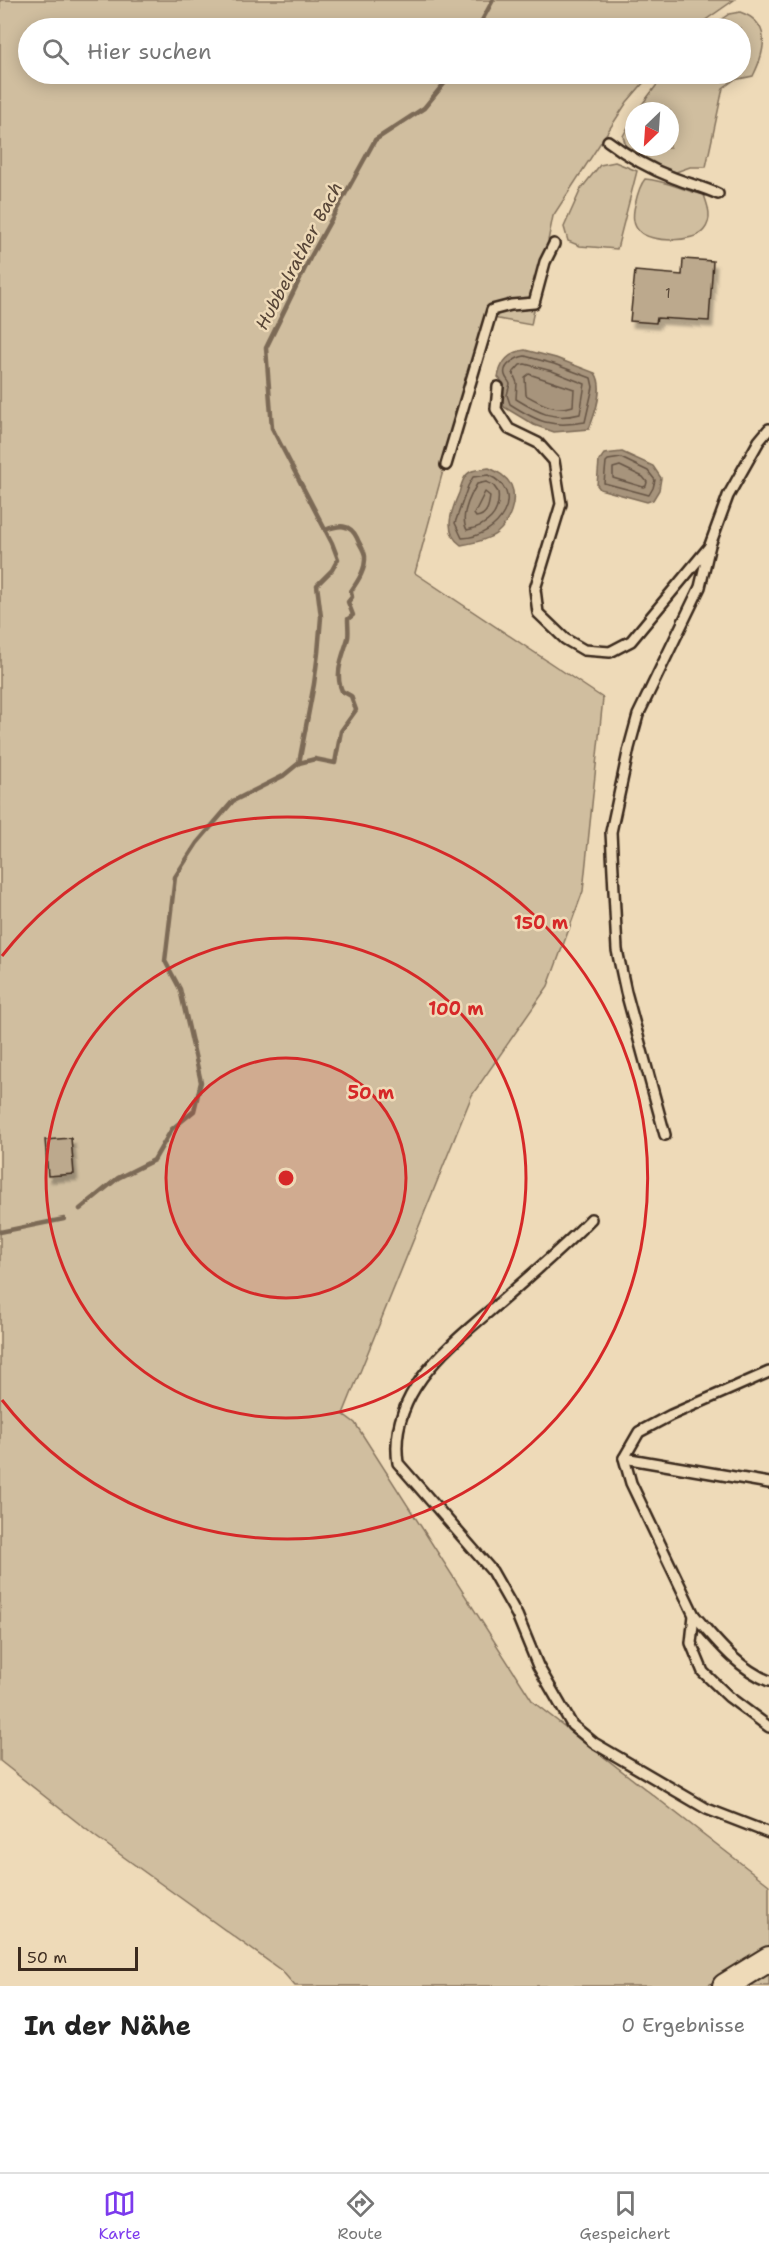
<!DOCTYPE html>
<html lang="de">
<head>
<meta charset="utf-8">
<style>
  body { margin:0; font-family:"Shantell Sans",sans-serif; background:#f2f2f2; color:#222 }
  .compass { position:absolute; left:625px; top:102px; width:54px; height:54px; border-radius:50%; background:#fff; box-shadow:0 3px 15px #0003; rotate:205deg }
  .scale { position:absolute; left:18px; bottom:15px; width:120px; box-sizing:border-box; padding-left:6px; border:3px solid #3b2a1e; border-top:0; font-size:16px; line-height:21px; white-space:nowrap; color:#3b2a1e; -webkit-text-stroke:4px #eedab8; paint-order:stroke }
  .list { margin:0; padding:0; list-style:none }
  h2 { display:flex; justify-content:space-between; align-items:center; height:78px; margin:0; padding:0 24px; font-size:26px }
  h2 small { font-size:20px; font-weight:400; color:#767676 }
  .icon { flex:none; width:33px; height:33px; fill:none; stroke:currentColor; stroke-width:2; stroke-linecap:round; stroke-linejoin:round }
  .map { position:relative; flex:none; width:769px; height:1986px; overflow:hidden }
  .search { position:absolute; background:#fff; box-shadow:0 3px 15px #0003; left:18px; right:18px; top:18px; height:66px; display:flex; align-items:center; gap:15px; box-sizing:border-box; padding:0 21px; border-radius:33px; color:#767676; font-size:22px }
  .sheet { height:186px; background:#fff }
  nav { display:flex; justify-content:space-around; align-items:center; box-sizing:border-box; height:84px; border-top:2px solid #e0e0e0; background:#fff; font-size:16px; color:#767676 }
  nav a { display:grid; justify-items:center; gap:3px }
  nav .on { color:#7c3aed }
  .map>svg:first-child { display:block }
  .green { fill:#d0be9f; stroke:#86745e; stroke-width:1.5 }
  .water { fill:#a7947c; stroke:#7c6a56; stroke-width:1.5 }
  .lines { fill:none; stroke-linecap:round; stroke-linejoin:round }
  .shore { stroke:#665444; stroke-width:1.5 }
  .stream { stroke:#7c6a56; stroke-width:4.5 }
  .building { fill:#bca98d; stroke:#3b2a1e; stroke-width:1.5; filter:url(#shadow) }
  .service-casing { stroke:#3b2a1e; stroke-width:14 }
  .tertiary-casing { stroke:#3b2a1e; stroke-width:28 }
  .service { stroke:#eedab8; stroke-width:9 }
  .tertiary { stroke:#eedab8; stroke-width:24 }
  .ring { fill:none; stroke:#d62828; stroke-width:3 }
  .labels { text-anchor:middle; dominant-baseline:central; stroke-width:5; stroke-linejoin:round; paint-order:stroke }
  .number-label { font-size:14px; fill:#5b4a3a }
  .water-label { font-size:18px; font-style:italic; fill:#564436; stroke:#eedab8 }
  .centre { fill:#d62828; stroke:#eedab8; stroke-width:3 }
  .ring-label { font-size:18px; text-anchor:middle; font-weight:bold; fill:#d62828; stroke:#eedab8; stroke-width:5; stroke-linejoin:round; paint-order:stroke }
</style>
</head>
<body>
<div class="map">
<svg width="769" height="1986" viewBox="0 0 769 1986">
  <defs>
    <filter id="shadow"><feDropShadow dx="3.5" dy="6" stdDeviation="1.5" flood-color="#0004"/></filter>
  </defs>
  <rect width="100%" height="100%" fill="#eedab8"/>
  <filter id="ink" filterUnits="userSpaceOnUse"><feTurbulence type="fractalNoise" baseFrequency=".0167" numOctaves="2"/><feDisplacementMap in="SourceGraphic" scale="12" xChannelSelector="R" yChannelSelector="G"/><feConvolveMatrix kernelMatrix="1 2 1 2 8 2 1 2 1" color-interpolation-filters="sRGB"/></filter>
  <g filter="url(#ink)">
    <!-- green -->
    <g class="green">
      <path d="M0,0h734l-40,28h-666v46h623l-24,28 -74,114 -22,109 -43,-8 -16,48 -57,208 188,125 -20,193 -35,95 -76,109 -129,319 12,9 178,279 236,183v64l-62,37h-412l-13,-15 -186,-134 -96,-76z"/>
      <path d="M740,12c29,10 28,34 13,64l-19,4 -11,8 -17,79h-16l-14,5 -16,-5 -34,-21 -3,-10 11,-20v31h36v-36h-33l28,-37h75v-46h-31l20,-14z"/>
      <path d="M615,162l22,9 -20,78 -37,-3 -12,-5 -4,-14 17,-38 19,-24z"/>
      <path d="M645,179c20,1 39,12 59,16 4,11 9,24 0,35 -10,13 -54,13 -65,1 -7,-7 -6,-18 -4,-26 2,-9 4,-19 10,-26z"/>
      <path d="M769,1972v14h-24z"/>
    </g>
    <!-- water -->
    <g class="water">
      <path d="M525,350l31,8 39,15c10,14 0,41 -6,56l-35,3 -20,-7 -30,-18 -3,-12 3,-11 -6,-7c3,-16 12,-25 27,-27z"/>
      <path d="M622,452l31,14 8,12 -2,12 -6,10 -6,2 -47,-13 -3,-4 2,-24 5,-7z"/>
      <path d="M489,468c9,4 17,8 22,17 7,15 -2,38 -14,48 -9,7 -24,10 -36,12 -19,-13 -9,-36 -2,-52 2,-7 4,-17 11,-21 5,-3 13,-3 19,-4z"/>
    </g>
    <g class="lines">
      <!-- shore -->
      <g class="shore">
        <path d="M525,356l29,8 37,14 2,9 -8,35c-34,6 -47,0 -75,-18l-3,-9 3,-11c-1,-3 -4,-5 -5,-9 -3,-10 12,-18 20,-19z"/>
        <path d="M525,364l27,7 33,13 -5,30c-27,7 -41,-1 -64,-15l1,-16 -4,-10 7,-8z"/>
        <path d="M529,374l45,15 -1,17c-18,6 -31,-2 -47,-11l-1,-18z"/>
        <path d="M621,458l27,13 7,9 -2,8 -4,7 -45,-12 2,-21 2,-2z"/>
        <path d="M620,466l23,11 4,5 -1,4 -3,1 -30,-9v-10z"/>
        <path d="M488,475c40,17 11,62 -26,63l-7,-15 13,-37 5,-9z"/>
        <path d="M486,482l7,3 5,7c3,22 -11,34 -31,38 -8,-13 3,-34 10,-46z"/>
        <path d="M485,492l5,4c-1,10 -3,20 -14,21l-2,-3z"/>
      </g>
      <!-- stream -->
      <g class="stream">
        <path d="M478,28l15,-28"/>
        <path d="M299,763l16,-4 20,4 6,-32 15,-21 -5,-14 -9,-5c-8,-18 1,-35 6,-53 1,-5 0,-13 0,-19l5,-4 -5,-13 4,-5 -1,-6c7,-10 15,-22 14,-35 -1,-7 -6,-12 -8,-18 -7,-15 -18,-13 -32,-8"/>
        <path d="M80,1209l38,-31 36,-18 18,-31 22,-18 7,-29 -21,-93 -15,-28 10,-84 22,-34 36,-42 50,-25 16,-13 15,-79 4,-31 3,-36 -4,-32 15,-15 6,-11 -6,-16 -60,-115 -6,-80 44,-90 65,-118 49,-32 28,-34"/>
        <path d="M0,1232l64,-13"/>
      </g>
    </g>
    <!-- building -->
    <g class="building">
      <path d="M683,259l30,2 -4,60 -52,-3 -1,5 -26,-2 5,-50 47,4z"/>
      <path d="M71,1138l3,36 -26,2 -3,-36z"/>
    </g>
    <g class="lines">
      <defs>
        <g id="service">
          <path d="M608,141c21,16 42,28 66,37 15,6 29,9 44,16"/>
          <path d="M498,387l-2,22 13,20 29,14 16,18 7,43 -26,85 3,24 27,26 19,11 26,2 21,-11 78,-94"/>
          <path d="M446,465l46,-155 19,-5 23,-2 11,-41 9,-18"/>
          <path d="M665,1135l-39,-143 -9,-42 -6,-118 18,-84 9,-33 62,-128 10,-42 18,-49 31,-55 10,-12"/>
          <path d="M591,1219c-27,28 -56,52 -85,78 -49,43 -119,91 -108,166l94,108 25,44 21,51 34,59 22,18 113,66 62,24"/>
          <path d="M769,1372l-98,43 -32,17 -15,26 7,25 63,132 -3,28 12,29 26,25 40,30"/>
          <path d="M624,1458l145,25"/>
          <path d="M694,1615c22,25 43,53 75,66"/>
        </g>
        <path id="tertiary" d="M725,1986l44,-27"/>
      </defs>
      <!-- service casing -->
      <use href="#service" class="service-casing"/>
      <!-- tertiary casing -->
      <use href="#tertiary" class="tertiary-casing"/>
      <!-- service -->
      <use href="#service" class="service"/>
      <!-- tertiary -->
      <use href="#tertiary" class="tertiary"/>
    </g>
  </g>
  <!-- distance rings -->
  <circle cx="286" cy="1178" r="120" fill="#d62828" fill-opacity=".12"/>
  <g class="ring">
    <circle cx="286" cy="1178" r="120"/>
    <circle cx="286" cy="1178" r="240"/>
    <path d="M2 956A361 361 0 1 1 2 1400"/>
  </g>
  <g class="labels">
    <!-- number labels -->
    <g class="number-label">
      <text x="668" y="293">1</text>
    </g>
    <!-- water labels -->
    <g class="water-label">
      <text transform="translate(299 256) rotate(-62)">Hubbelrather Bach</text>
    </g>
  </g>
  <circle cx="286" cy="1178" r="9" class="centre"/>
  <g class="ring-label">
    <text x="541" y="929">150 m</text>
    <text x="456" y="1015">100 m</text>
    <text x="371" y="1099">50 m</text>
  </g>
</svg>
<svg class="compass" viewBox="-18 -18 36 36"><path d="M0-13l5 13h-10z" fill="#e53935"/><path d="M0 13l5-13h-10z" fill="#767676"/></svg>
<div class="scale">50 m</div>
<div class="search"><svg class="icon" aria-label="search" viewBox="0 0 24 24"><circle cx="10" cy="10" r="6"/><path d="M15 15l6 6"/></svg>Hier suchen</div>
</div>
<section class="sheet">
<h2>In der Nähe<small>0 Ergebnisse</small></h2>
<ul class="list">
</ul>
</section>
<nav>
<a class="on"><svg class="icon" aria-label="map" viewBox="0 0 24 24"><path d="M3 6l6-2 6 2 6-2v14l-6 2-6-2-6 2zM9 4v14M15 6v14"/></svg>Karte</a>
<a><svg class="icon" aria-label="directions" viewBox="0 0 24 24"><path d="M12 3l9 9-9 9-9-9zM9 14v-3h6M13 9l2 2-2 2"/></svg>Route</a>
<a><svg class="icon" aria-label="saved" viewBox="0 0 24 24"><path d="M7 4h10v16l-5-4-5 4z"/></svg>Gespeichert</a>
</nav>
</body>
</html>
